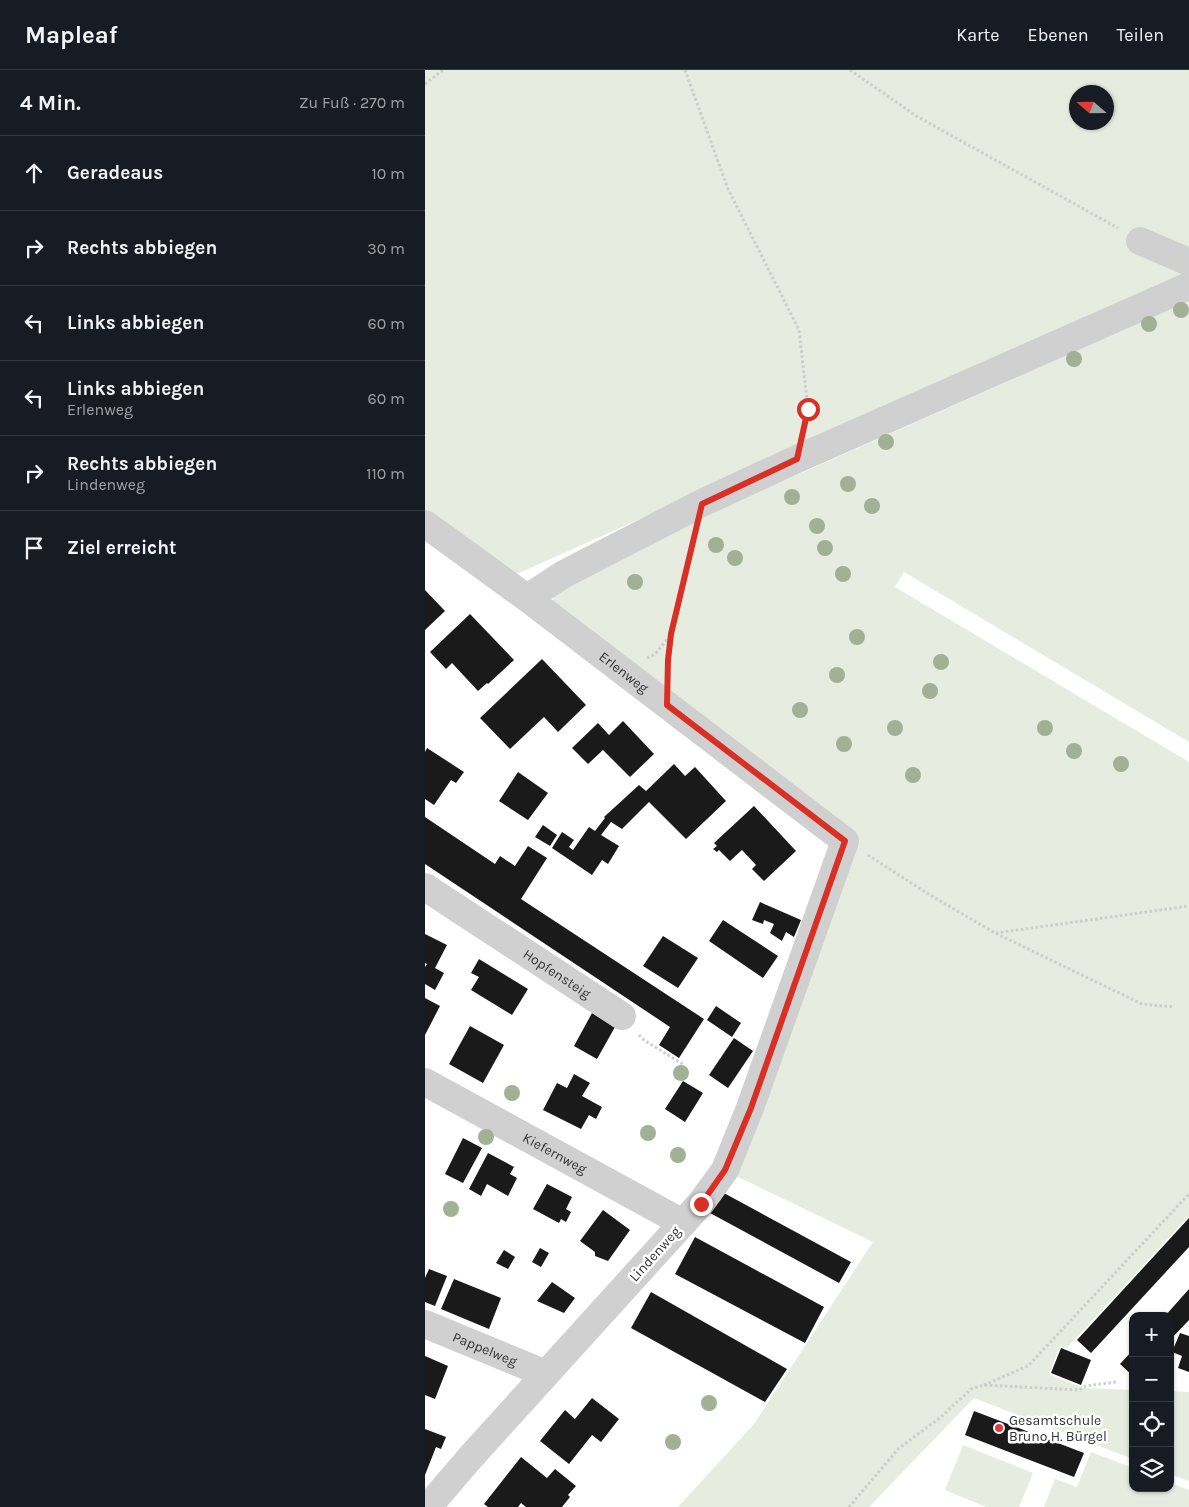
<!DOCTYPE html>
<html lang="de">
<head>
<meta charset="utf-8">
<style>
  body { margin:0; font-family:Karla,sans-serif; background:#20242c; color:#f1f3f6 }
  .controls { position:absolute; right:15px; bottom:15px; display:grid; overflow:hidden; border-radius:10px; box-shadow:0 1px 4px #0004 }
  .controls button { width:45px; height:45px; display:grid; place-items:center; padding:0; border:0; border-bottom:1px solid #363941; background:#171b24; color:#f1f3f6; font:25px sans-serif }
  .compass { position:absolute; left:644px; top:15px; width:45px; height:45px; border-radius:50%; background:#171b24; box-shadow:0 1px 4px #0004; rotate:290deg }
  .stop { position:absolute; width:15px; height:15px; margin:-11px; border:4px solid #d93025; border-radius:50%; background:#fff }
  .stop.end { background:#d93025; border-color:#fff; box-shadow:0 1px 5px #0008 }
  .list { margin:0; padding:0; list-style:none }
  h2 { display:flex; justify-content:space-between; align-items:center; height:65px; margin:0; padding:0 20px; font-size:21px }
  h2 small { font-size:16px; font-weight:400; color:#9ea1a6 }
  .list li { display:grid; grid-template-columns:32px 1fr auto; gap:15px; align-items:center; box-sizing:border-box; height:75px; padding:0 20px; border-top:1px solid #363941 }
  .list b { display:block; font-size:19px; white-space:nowrap }
  .list p { margin:0; font-size:16px; white-space:nowrap; color:#9ea1a6 }
  .list em { font-size:16px; font-style:normal; color:#9ea1a6 }
  .icon { flex:none; width:28px; height:28px; fill:none; stroke:currentColor; stroke-width:2; stroke-linecap:round; stroke-linejoin:round }
  .map { position:relative; flex:none; width:764px; height:1437px; overflow:hidden }
  header { display:flex; align-items:center; gap:30px; box-sizing:border-box; height:70px; padding:0 25px; background:#171b24; border-bottom:1px solid #363941 }
  header strong { font-size:24px }
  nav { display:flex; gap:28px; margin-inline-start:auto; font-size:18px }
  main { display:flex }
  aside { flex:1; background:#171b24 }
  .map>svg:first-child { display:block }
  .green { fill:#e6ecdf; fill-rule:evenodd }
  .building { fill:#1a1a1a }
  .lines { fill:none; stroke-linecap:round; stroke-linejoin:round }
  .path { stroke:#cdcdcd; stroke-width:3; stroke-dasharray:2.5 2.5; stroke-linecap:butt }
  .minor { stroke:#d0d0d0; stroke-width:28 }
  .tree { fill:#a2b095 }
  .route { stroke:#d93025; stroke-width:6 }
  .poi-dot { fill:#e63946; stroke:#fff; stroke-width:2 }
  .labels { text-anchor:middle; dominant-baseline:central; stroke-width:5; stroke-linejoin:round; paint-order:stroke }
  .street-label { font-size:14px; fill:#333; stroke:#fff }
  .poi-label { font-size:14px; fill:#333; stroke:#fff; text-anchor:start }
</style>
</head>
<body>
<header>
<strong>Mapleaf</strong>
<nav><a>Karte</a><a>Ebenen</a><a>Teilen</a></nav>
</header>
<main>
<aside>
<h2>4 Min.<small>Zu Fuß · 270 m</small></h2>
<ul class="list">
<li><svg class="icon" aria-label="ahead" viewBox="0 0 24 24"><path d="M12 20V5M6 11l6-6 6 6"/></svg><div><b>Geradeaus</b></div><em>10 m</em></li>
<li><svg class="icon" aria-label="right" viewBox="0 0 24 24"><path d="M7 20v-9h11M14 6l5 5-5 5"/></svg><div><b>Rechts abbiegen</b></div><em>30 m</em></li>
<li><svg class="icon" aria-label="left" viewBox="0 0 24 24"><path d="M17 20v-9H6M10 6l-5 5 5 5"/></svg><div><b>Links abbiegen</b></div><em>60 m</em></li>
<li><svg class="icon" aria-label="left" viewBox="0 0 24 24"><path d="M17 20v-9H6M10 6l-5 5 5 5"/></svg><div><b>Links abbiegen</b><p>Erlenweg</p></div><em>60 m</em></li>
<li><svg class="icon" aria-label="right" viewBox="0 0 24 24"><path d="M7 20v-9h11M14 6l5 5-5 5"/></svg><div><b>Rechts abbiegen</b><p>Lindenweg</p></div><em>110 m</em></li>
<li><svg class="icon" aria-label="arrive" viewBox="0 0 24 24"><path d="M6 21V4h12l-3 4 3 4H6"/></svg><div><b>Ziel erreicht</b></div></li>
</ul>
</aside>
<div class="map">
<svg width="764" height="1437" viewBox="0 0 764 1437">
  <rect width="100%" height="100%" fill="#fff"/>
  <!-- green -->
  <g class="green">
    <path d="M0,0h764v204l-679,303 -85,-64zM652,22h30v30h-30z"/>
    <path d="M764,231v441l-285,-170 -9,15 294,175v454l-122,132 -7,-2 -11,28 34,14 50,2v69l-159,-61 -105,109h-191l76,-83 119,-182 -143,-69 117,-317 -295,-252 2,-8 19,-14 161,-79z"/>
    <path d="M745,1321l19,1v89l-19,-7z"/>
    <path d="M538,1375l70,28 -14,34h-33l-41,-17z"/>
    <path d="M666,1382l42,16v20h37v-5l19,7v17h-145l11,-28 22,8z"/>
  </g>
  <!-- building -->
  <g class="building">
    <path d="M0,520l20,21 -20,19z"/>
    <path d="M45,544l44,46 -26,24 -1,-1 -9,8 -26,-28 -6,6 -16,-17z"/>
    <path d="M117,589l44,46 -28,27 -14,-15 -34,32 -30,-31z"/>
    <path d="M198,651l31,33 -24,23 -27,-27 -15,14 -16,-16 26,-25 11,12z"/>
    <path d="M2,678l37,24 -8,11 -5,-3 -17,25 -9,-6v-47z"/>
    <path d="M249,694l11,12 10,-9 31,34 -40,38 -37,-37 -27,27 -11,-7 -10,13 18,11 -11,18 -6,-4 -10,15 -40,-27 10,-16 12,8 -5,7 4,3 16,-23 6,4 10,-13 -1,-1 35,-32 7,6z"/>
    <path d="M93,702l30,21 -20,27 -29,-19z"/>
    <path d="M329,736l42,45 -32,30 -12,-12 4,-4 -14,-15 -12,11 -11,-11 -2,2 -4,-3 4,-3 -3,-3z"/>
    <path d="M0,747l70,47 5,-8 15,10 13,-20 19,12 -26,41 183,120 -25,39 -20,-13 11,-18 -245,-163z"/>
    <path d="M118,755l14,10 -7,11 -15,-9z"/>
    <path d="M335,832l41,18 -7,17 -8,-5 -4,9 -12,-8 4,-9 -10,-4 -1,4 -11,-4z"/>
    <path d="M298,850l55,36 -15,22 -54,-37z"/>
    <path d="M0,864l22,11 -12,23 9,5 -9,17 -10,-6v-17l2,-3 -2,-1z"/>
    <path d="M238,866l35,22 -20,30 -35,-22z"/>
    <path d="M54,889l49,30 -16,26 -41,-25 8,-13 -8,-4z"/>
    <path d="M0,928l15,8 -15,29z"/>
    <path d="M291,936l25,17 -9,14 -25,-17z"/>
    <path d="M167,943l23,14 -18,32 -23,-13z"/>
    <path d="M45,956l34,19 -21,38 -34,-19z"/>
    <path d="M309,968l19,13 -25,37 -19,-13z"/>
    <path d="M149,1004l16,9 -8,13 20,11 -6,12 -7,-4 -8,14 -38,-19 14,-27 10,5z"/>
    <path d="M258,1011l20,12 -18,29 -20,-13z"/>
    <path d="M38,1068l19,10 -19,35 -18,-9z"/>
    <path d="M63,1083l26,14 -4,7 7,4 -9,18 -21,-12 -6,12 -12,-7z"/>
    <path d="M122,1114l25,13 -6,12 5,3 -5,10 -5,-3 -2,4 -26,-14z"/>
    <path d="M297,1122l129,70 -12,21 -129,-70z"/>
    <path d="M178,1140l27,20 -22,31 -13,-5v-4l-15,-11z"/>
    <path d="M764,1148v29l-98,106 -14,-13z"/>
    <path d="M270,1167l129,70 -19,36 -130,-69z"/>
    <path d="M115,1178l9,5 -8,14 -9,-5z"/>
    <path d="M79,1180l11,7 -7,12 -12,-6z"/>
    <path d="M4,1199l18,7 -12,30 -10,-4v-24z"/>
    <path d="M29,1209l47,19 -12,31 -48,-20z"/>
    <path d="M127,1212l23,16 -11,15 -27,-12z"/>
    <path d="M764,1219v31l-19,20v-24h-5z"/>
    <path d="M226,1222l136,77 -22,33 -134,-74z"/>
    <path d="M755,1263l9,3v36l-11,-4 4,-12 -10,-4z"/>
    <path d="M636,1278l30,12 -10,25 -30,-12z"/>
    <path d="M708,1280v26l-13,-12z"/>
    <path d="M0,1286l23,10 -13,33 -10,-4z"/>
    <path d="M167,1328l27,21 -18,23 -9,-7 -23,29 -29,-23 25,-31 10,9z"/>
    <path d="M549,1341l110,42 -10,24 -109,-42z"/>
    <path d="M0,1359l21,8 -5,12 -5,-2 -11,28z"/>
    <path d="M96,1387l26,21 8,-9 21,17 -8,9 2,2 -8,10h-36l-5,-4 -3,4h-30l-4,-3z"/>
  </g>
  <g class="lines">
    <!-- path -->
    <g class="path">
      <path d="M260,0l43,119 71,141 9,79 -4,18"/>
      <path d="M425,0l68,47 200,111"/>
      <path d="M0,14l18,-14"/>
      <path d="M222,588l8,-4 16,-19"/>
      <path d="M243,602l6,-54 20,-82"/>
      <path d="M443,785l57,37 70,41 147,71 32,3"/>
      <path d="M571,863l193,-27"/>
      <path d="M214,965l5,5 40,25"/>
      <path d="M559,1315l44,-19 161,-172"/>
      <path d="M424,1437l50,-59 42,-31 30,-28 13,-4 95,5 7,-4 30,-4"/>
    </g>
    <!-- minor -->
    <g class="minor">
      <path d="M715,171l49,21"/>
      <path id="s1" d="M0,454l102,74 318,243 -95,267 -25,62 -24,33 -232,256 -41,48"/>
      <path d="M102,528l37,-24 138,-71 95,-44 392,-173"/>
      <path id="s2" d="M0,817l197,129"/>
      <path id="s3" d="M0,1012l258,141"/>
      <path id="s4" d="M0,1254l121,50"/>
    </g>
  </g>
  <!-- trees -->
  <g class="tree">
    <circle cx="756" cy="240" r="8"/>
    <circle cx="724" cy="254" r="8"/>
    <circle cx="649" cy="289" r="8"/>
    <circle cx="461" cy="372" r="8"/>
    <circle cx="423" cy="414" r="8"/>
    <circle cx="367" cy="427" r="8"/>
    <circle cx="447" cy="436" r="8"/>
    <circle cx="392" cy="456" r="8"/>
    <circle cx="291" cy="475" r="8"/>
    <circle cx="400" cy="478" r="8"/>
    <circle cx="310" cy="488" r="8"/>
    <circle cx="418" cy="504" r="8"/>
    <circle cx="210" cy="512" r="8"/>
    <circle cx="432" cy="567" r="8"/>
    <circle cx="516" cy="592" r="8"/>
    <circle cx="412" cy="605" r="8"/>
    <circle cx="505" cy="621" r="8"/>
    <circle cx="375" cy="640" r="8"/>
    <circle cx="470" cy="658" r="8"/>
    <circle cx="620" cy="658" r="8"/>
    <circle cx="419" cy="674" r="8"/>
    <circle cx="649" cy="681" r="8"/>
    <circle cx="696" cy="694" r="8"/>
    <circle cx="488" cy="705" r="8"/>
    <circle cx="256" cy="1003" r="8"/>
    <circle cx="87" cy="1023" r="8"/>
    <circle cx="223" cy="1063" r="8"/>
    <circle cx="61" cy="1067" r="8"/>
    <circle cx="253" cy="1085" r="8"/>
    <circle cx="26" cy="1139" r="8"/>
    <circle cx="284" cy="1333" r="8"/>
    <circle cx="248" cy="1372" r="8"/>
  </g>
  <g class="lines">
    <!-- route -->
    <path class="route" d="M276,1134l24,-34 26,-62 94,-267 -178,-136 1,-45 3,-26 31,-130 95,-45 11,-50"/>
  </g>
  <!-- markers -->
  <circle class="poi-dot" cx="574" cy="1358" r="5"/>
  <g class="labels">
    <!-- street labels -->
    <g class="street-label">
      <text stroke="none"><textPath href="#s1" startOffset="248">Erlenweg</textPath></text>
      <text stroke="none"><textPath href="#s2" startOffset="158">Hopfensteig</textPath></text>
      <text stroke="none"><textPath href="#s3" startOffset="148">Kiefernweg</textPath></text>
      <text transform="translate(230 1184) rotate(-48)">Lindenweg</text>
      <text stroke="none"><textPath href="#s4" startOffset="65">Pappelweg</textPath></text>
    </g>
    <!-- poi labels -->
    <g class="poi-label">
      <text x="584" y="1350">Gesamtschule<tspan x="584" dy="16">Bruno H. Bürgel</tspan></text>
    </g>
  </g>
</svg>
<div class="controls">
<button>+</button>
<button>−</button>
<button><svg class="icon" aria-label="locate" viewBox="0 0 24 24"><circle cx="12" cy="12" r="6"/><path d="M12 2v4M12 18v4M2 12h4M18 12h4"/></svg></button>
<button><svg class="icon" aria-label="layers" viewBox="0 0 24 24"><path d="M12 4l9 5-9 5-9-5zM3 14l9 5 9-5"/></svg></button>
</div>
<svg class="compass" viewBox="-18 -18 36 36"><path d="M0-13l5 13h-10z" fill="#e53935"/><path d="M0 13l5-13h-10z" fill="#9ea1a6"/></svg>
<div class="stop" style="left:383px;top:339px"></div>
<div class="stop end" style="left:276px;top:1134px"></div>
</div>
</main>
</body>
</html>
